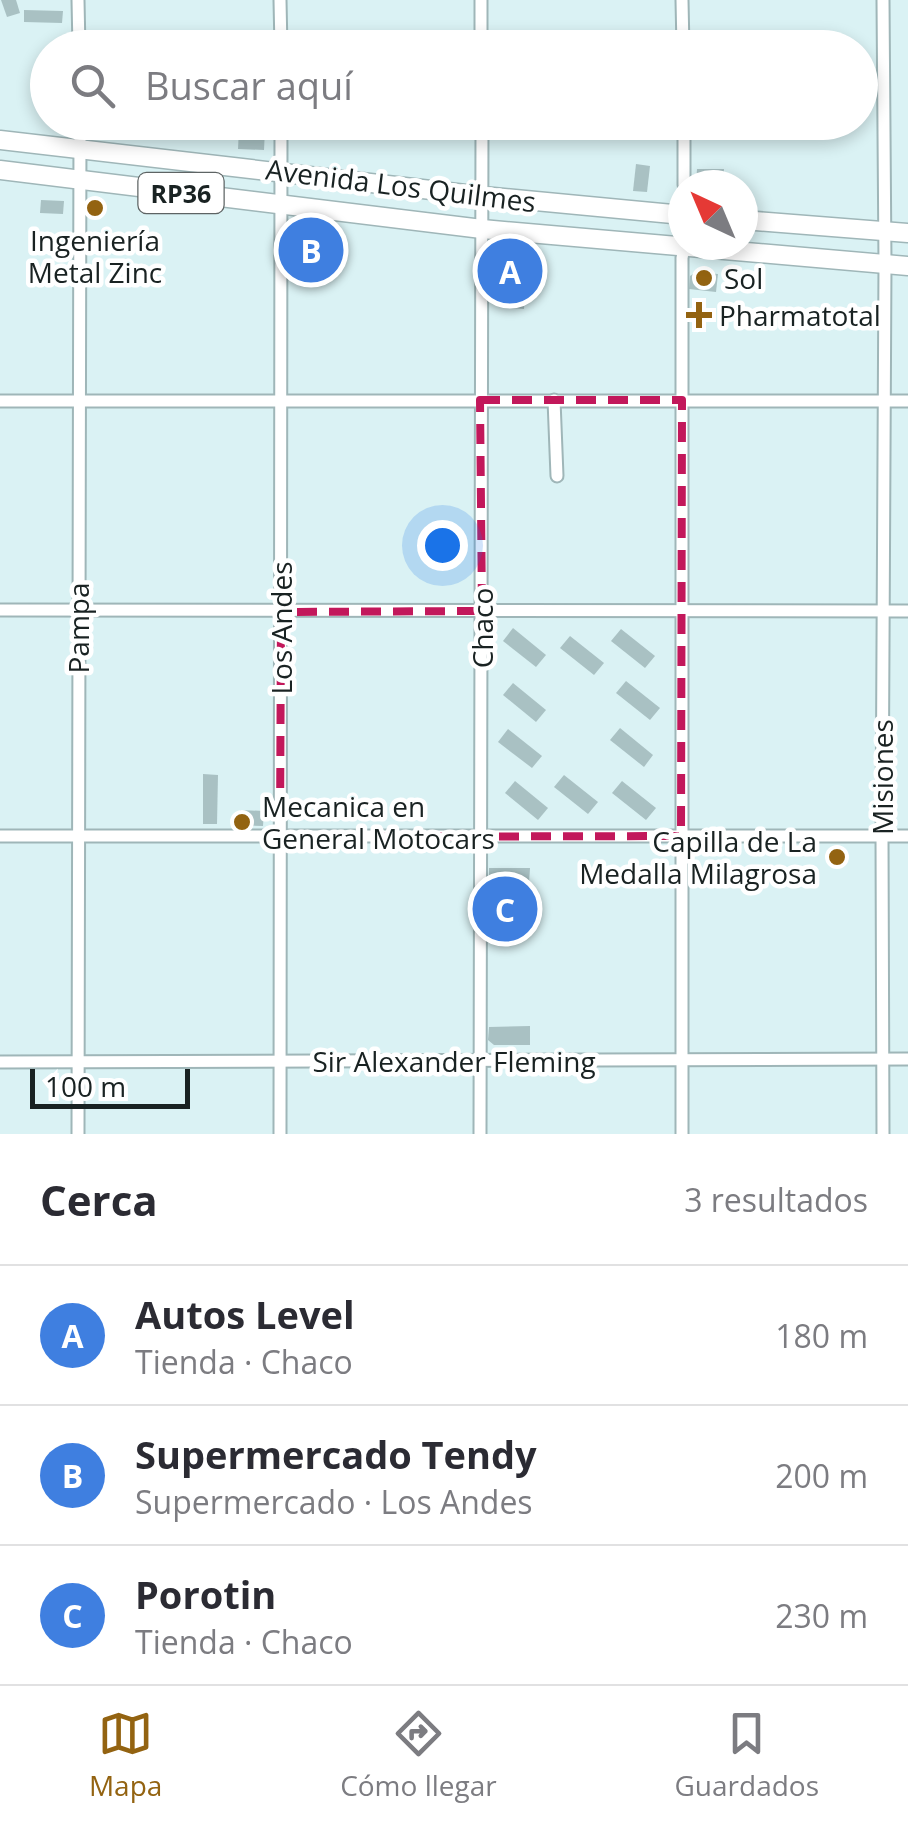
<!DOCTYPE html>
<html lang="es">
<head>
<meta charset="utf-8">
<style>
  body { margin:0; font-family:"Open Sans",sans-serif; background:#f2f2f3; color:#2b2b33 }
  .compass { position:absolute; left:668px; top:170px; width:90px; height:90px; border-radius:50%; background:#fff; box-shadow:0 5px 15px #0003; rotate:316deg }
  .scale { position:absolute; left:30px; bottom:25px; width:160px; box-sizing:border-box; padding-left:10px; border:5px solid #192222; border-top:0; font-size:28px; line-height:35px; white-space:nowrap; color:#192222; -webkit-text-stroke:8px #fff; paint-order:stroke }
  .you { position:absolute; left:442px; top:545px; width:35px; height:35px; margin:-25px; border:8px solid #fff; border-radius:50%; background:#1a73e8; box-shadow:0 0 0 15px #1a73e833 }
  .badge { display:grid; place-items:center; width:65px; height:65px; border-radius:50%; background:#936311; color:#fff; font-size:32px; font-weight:700 }
  .pin { position:absolute; translate:-50% -50%; border:5px solid #fff; box-shadow:0 2px 10px #0006 }
  .list { margin:0; padding:0; list-style:none }
  h2 { display:flex; justify-content:space-between; align-items:center; height:130px; margin:0; padding:0 40px; font-size:42px }
  h2 small { font-size:32px; font-weight:400; color:#7c7c81 }
  .list li { display:grid; grid-template-columns:65px 1fr auto; gap:30px; align-items:center; box-sizing:border-box; height:140px; padding:0 40px; border-top:2px solid #e1e1e2 }
  .list b { display:block; font-size:38px; white-space:nowrap }
  .list p { margin:0; font-size:32px; white-space:nowrap; color:#7c7c81 }
  .list em { font-size:32px; font-style:normal; color:#7c7c81 }
  .icon { flex:none; width:55px; height:55px; fill:none; stroke:currentColor; stroke-width:2; stroke-linecap:round; stroke-linejoin:round }
  .map { position:relative; flex:none; width:908px; height:1134px; overflow:hidden }
  .search { position:absolute; background:#fff; box-shadow:0 5px 15px #0003; left:30px; right:30px; top:30px; height:110px; display:flex; align-items:center; gap:25px; box-sizing:border-box; padding:0 35px; border-radius:55px; color:#7c7c81; font-size:38px }
  .sheet { height:550px; background:#fff }
  nav { display:flex; justify-content:space-around; align-items:center; box-sizing:border-box; height:140px; border-top:2px solid #e1e1e2; background:#fff; font-size:28px; color:#7c7c81 }
  nav a { display:grid; justify-items:center; gap:5px }
  nav .on { color:#936311 }
  .map>svg:first-child { display:block }
  .building { fill:#a9c1c3 }
  .lines { fill:none; stroke-linecap:round; stroke-linejoin:round }
  .minor-casing { stroke:#9fb6b8; stroke-width:15 }
  .primary-casing { stroke:#9fb6b8; stroke-width:21 }
  .minor { stroke:#fff; stroke-width:11 }
  .primary { stroke:#fff; stroke-width:18 }
  .marked { fill:none; stroke:#c2185b; stroke-width:8; stroke-dasharray:20 12; stroke-linejoin:round }
  .poi-dot { fill:#936311; stroke:#fff; stroke-width:4 }
  .labels { text-anchor:middle; dominant-baseline:central; stroke-width:9; stroke-linejoin:round; paint-order:stroke }
  .shield { fill:#fff; stroke:#5e6464; stroke-width:2.5 }
  .shield-label { font-size:25px; font-weight:bold; fill:#192222 }
  .street-label { font-size:28px; fill:#192222; stroke:#fff }
  .poi-label { font-size:28px; fill:#192222; stroke:#fff; text-anchor:start }
</style>
</head>
<body>
<div class="map">
<svg width="908" height="1134" viewBox="0 0 908 1134">
  <rect width="100%" height="100%" fill="#daf2f4"/>
  <!-- building -->
  <g class="building">
    <path d="M1,0h15l4,13 -13,4z"/>
    <path d="M24,10l39,1 -1,12 -38,-1z"/>
    <path d="M239,128l26,1 -1,21 -26,-1z"/>
    <path d="M636,164l14,2 -3,26 -14,-1z"/>
    <path d="M697,169h27l-1,16h-27z"/>
    <path d="M41,200l23,1 -1,13 -23,-1z"/>
    <path d="M297,234l33,3 -2,25 -36,-2 1,-19z"/>
    <path d="M495,257l32,2 -3,50 -13,-1 2,-24 -19,-1z"/>
    <path d="M696,272l22,2 -2,18 -27,-3 1,-13z"/>
    <path d="M513,628l33,27 -10,12 -33,-26z"/>
    <path d="M621,629l34,27 -10,12 -34,-27z"/>
    <path d="M570,636l34,27 -10,12 -34,-27z"/>
    <path d="M626,681l34,27 -10,12 -34,-27z"/>
    <path d="M513,683l33,27 -10,12 -33,-27z"/>
    <path d="M620,728l33,27 -9,12 -34,-27z"/>
    <path d="M508,729l34,27 -10,12 -34,-26z"/>
    <path d="M203,774l15,1 -1,49h-14z"/>
    <path d="M564,775l34,27 -10,12 -34,-27z"/>
    <path d="M515,781l33,27 -10,12 -33,-27z"/>
    <path d="M622,781l34,27 -10,12 -34,-27z"/>
    <path d="M240,810l24,1 -1,15 -24,-1z"/>
    <path d="M489,868h41l-1,15h-40z"/>
    <path d="M490,901h30v15h-31z"/>
    <path d="M530,1026v19h-36l-6,-5 1,-13z"/>
  </g>
  <g class="lines">
    <defs>
      <g id="minor">
        <path d="M78,0l1,48"/>
        <path d="M280,0l1,48"/>
        <path d="M481,0v48"/>
        <path d="M682,0l1,48"/>
        <path d="M883,0l2,263 -3,573 1,298"/>
        <path d="M684,122v63"/>
        <path d="M554,400l3,76"/>
        <path d="M0,401h908"/>
        <path d="M0,610l908,1"/>
        <path d="M0,836h908"/>
        <path d="M0,1062l908,-3"/>
        <path d="M78,1134l2,-1012"/>
        <path d="M280,1134l1,-1012"/>
        <path d="M480,1134l2,-1012"/>
        <path d="M682,1134v-876l2,-10"/>
      </g>
      <g id="primary">
        <path d="M0,140l483,56 200,19"/>
        <path d="M0,170l482,59 426,37"/>
        <path d="M743,220l165,13"/>
      </g>
    </defs>
    <!-- minor casing -->
    <use href="#minor" class="minor-casing"/>
    <!-- primary casing -->
    <use href="#primary" class="primary-casing"/>
    <!-- minor -->
    <use href="#minor" class="minor"/>
    <!-- primary -->
    <use href="#primary" class="primary"/>
  </g>
  <!-- marked area -->
  <path class="marked" d="M480,400h202l-1,436 -401,1 1,-225 201,-1z"/>
  <!-- markers -->
  <g class="poi-dot">
    <circle cx="95" cy="208" r="10"/>
    <circle cx="704" cy="278" r="10"/>
    <path d="M694 300h10v10h10v10h-10v10h-10v-10h-10v-10h10z"/>
    <circle cx="242" cy="822" r="10"/>
    <circle cx="837" cy="857" r="10"/>
  </g>
  <g class="labels">
    <!-- shield labels -->
    <rect class="shield" x="138.5" y="173" width="85" height="40" rx="8"/>
    <g class="shield-label">
      <text x="181" y="193">RP36</text>
    </g>
    <!-- street labels -->
    <g class="street-label">
      <text transform="translate(401 185) rotate(7)">Avenida Los Quilmes</text>
      <text transform="translate(78 628) rotate(-90)">Pampa</text>
      <text transform="translate(281 628) rotate(-90)">Los Andes</text>
      <text transform="translate(482 628) rotate(-90)">Chaco</text>
      <text transform="translate(882 777) rotate(-90)">Misiones</text>
      <text x="454" y="1061">Sir Alexander Fleming</text>
    </g>
    <!-- poi labels -->
    <g class="poi-label">
      <text x="95" y="240" text-anchor="middle">Ingeniería<tspan x="95" dy="32">Metal Zinc</tspan></text>
      <text x="724" y="278">Sol</text>
      <text x="719" y="315">Pharmatotal</text>
      <text x="262" y="806">Mecanica en<tspan x="262" dy="32">General Motocars</tspan></text>
      <text x="817" y="841" text-anchor="end">Capilla de La<tspan x="817" dy="32">Medalla Milagrosa</tspan></text>
    </g>
  </g>
</svg>
<svg class="compass" viewBox="-18 -18 36 36"><path d="M0-13l5 13h-10z" fill="#e53935"/><path d="M0 13l5-13h-10z" fill="#7c7c81"/></svg>
<div class="scale">100 m</div>
<div class="you"></div>
<div class="pin badge" style="left:510px;top:271px;background:#3f7fe0">A</div>
<div class="pin badge" style="left:311px;top:250px;background:#3f7fe0">B</div>
<div class="pin badge" style="left:505px;top:909px;background:#3f7fe0">C</div>
<div class="search"><svg class="icon" aria-label="search" viewBox="0 0 24 24"><circle cx="10" cy="10" r="6"/><path d="M15 15l6 6"/></svg>Buscar aquí</div>
</div>
<section class="sheet">
<h2>Cerca<small>3 resultados</small></h2>
<ul class="list">
<li><span class="badge" style="background:#3f7fe0">A</span><div><b>Autos Level</b><p>Tienda · Chaco</p></div><em>180 m</em></li>
<li><span class="badge" style="background:#3f7fe0">B</span><div><b>Supermercado Tendy</b><p>Supermercado · Los Andes</p></div><em>200 m</em></li>
<li><span class="badge" style="background:#3f7fe0">C</span><div><b>Porotin</b><p>Tienda · Chaco</p></div><em>230 m</em></li>
</ul>
</section>
<nav>
<a class="on"><svg class="icon" aria-label="map" viewBox="0 0 24 24"><path d="M3 6l6-2 6 2 6-2v14l-6 2-6-2-6 2zM9 4v14M15 6v14"/></svg>Mapa</a>
<a><svg class="icon" aria-label="directions" viewBox="0 0 24 24"><path d="M12 3l9 9-9 9-9-9zM9 14v-3h6M13 9l2 2-2 2"/></svg>Cómo llegar</a>
<a><svg class="icon" aria-label="saved" viewBox="0 0 24 24"><path d="M7 4h10v16l-5-4-5 4z"/></svg>Guardados</a>
</nav>
</body>
</html>
